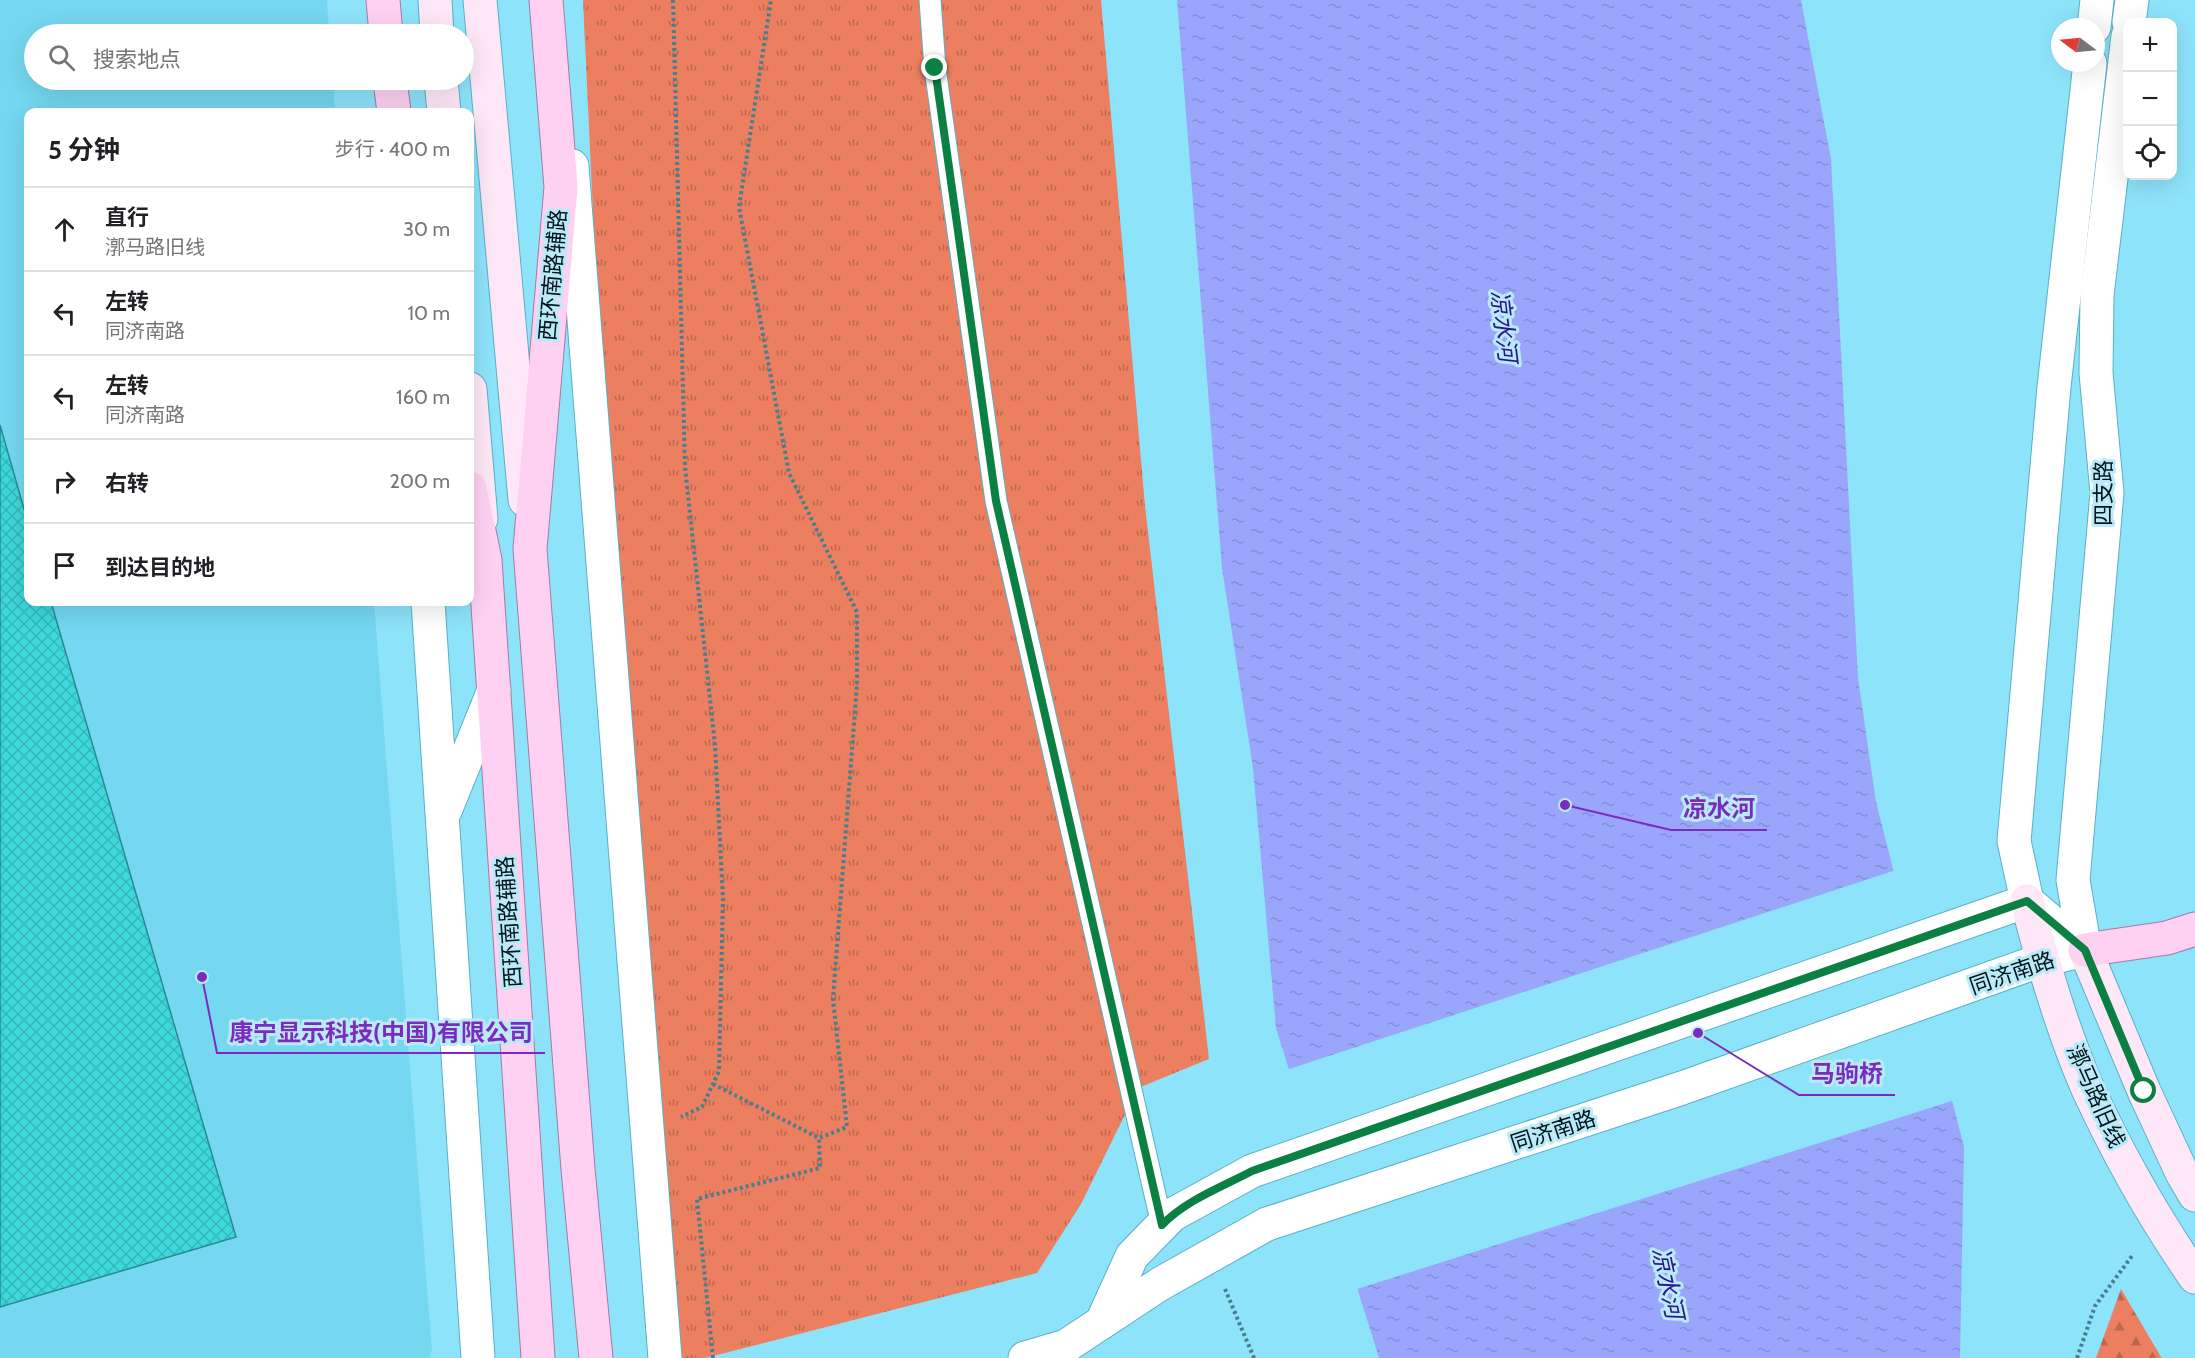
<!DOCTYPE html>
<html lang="zh">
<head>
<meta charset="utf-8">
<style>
  body { margin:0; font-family:Cabin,"Noto Sans SC",sans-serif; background:#f2f2f2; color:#202124 }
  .controls { position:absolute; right:18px; top:18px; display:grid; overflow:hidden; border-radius:12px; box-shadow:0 6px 24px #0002 }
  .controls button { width:54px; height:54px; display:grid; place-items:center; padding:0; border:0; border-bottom:2px solid #e0e0e0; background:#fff; color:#202124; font:30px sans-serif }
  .compass { position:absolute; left:2051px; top:18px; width:54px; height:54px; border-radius:50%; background:#fff; box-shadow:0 6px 24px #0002; rotate:286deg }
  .stop { position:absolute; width:18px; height:18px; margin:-14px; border:4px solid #0b8043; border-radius:50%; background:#fff }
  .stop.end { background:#0b8043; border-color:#fff; box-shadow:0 2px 6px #0008 }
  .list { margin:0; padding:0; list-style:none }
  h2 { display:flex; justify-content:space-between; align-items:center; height:78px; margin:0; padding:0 24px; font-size:26px }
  h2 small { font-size:20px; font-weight:400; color:#757577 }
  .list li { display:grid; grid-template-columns:39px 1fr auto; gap:18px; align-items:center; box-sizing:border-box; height:84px; padding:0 24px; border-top:2px solid #e0e0e0 }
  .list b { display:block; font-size:22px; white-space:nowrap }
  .list p { margin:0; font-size:20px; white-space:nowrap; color:#757577 }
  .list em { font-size:20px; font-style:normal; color:#757577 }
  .icon { flex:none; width:33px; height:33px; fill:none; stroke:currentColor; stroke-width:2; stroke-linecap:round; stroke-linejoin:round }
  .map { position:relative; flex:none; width:2195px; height:1358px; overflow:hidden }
  .search { position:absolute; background:#fff; box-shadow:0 6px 24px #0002; left:24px; top:24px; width:450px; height:66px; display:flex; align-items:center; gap:15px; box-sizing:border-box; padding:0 21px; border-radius:33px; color:#757577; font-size:22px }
  .panel { position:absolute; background:#fff; box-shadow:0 6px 24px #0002; left:24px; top:108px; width:450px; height:498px; border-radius:12px }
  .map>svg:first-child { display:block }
  .built { fill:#75d7f0 }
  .forest { fill:url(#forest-firs) }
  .park { fill:url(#park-tufts) }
  .water { fill:url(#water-ripples) }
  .pier { fill:#8de3fa }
  .building { fill:url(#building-cross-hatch); stroke:#278c8e; stroke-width:1.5 }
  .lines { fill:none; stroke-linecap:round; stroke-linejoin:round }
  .service-casing { stroke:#5ab0c6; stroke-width:23 }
  .tertiary-casing { stroke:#5ab0c6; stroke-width:35 }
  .secondary-casing { stroke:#5ab0c6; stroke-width:35 }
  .primary-casing { stroke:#a47ca1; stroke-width:35 }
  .path { stroke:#487e8d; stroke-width:4; stroke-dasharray:3 3; stroke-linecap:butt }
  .service { stroke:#fff; stroke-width:21 }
  .tertiary { stroke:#fff; stroke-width:33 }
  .secondary { stroke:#fee8f8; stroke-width:33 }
  .primary { stroke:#fed1f2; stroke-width:33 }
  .route { stroke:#0b8043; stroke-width:8 }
  .labels { text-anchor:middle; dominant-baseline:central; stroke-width:6; stroke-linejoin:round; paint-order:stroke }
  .street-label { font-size:22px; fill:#00151c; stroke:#baeaf8 }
  .water-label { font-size:24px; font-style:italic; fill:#291592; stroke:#baeaf8 }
  .leader { fill:none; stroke:#7b2cbf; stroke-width:2 }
  .callout-dot { fill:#7b2cbf; stroke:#baeaf8; stroke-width:2 }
  .callout-label { font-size:24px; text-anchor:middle; font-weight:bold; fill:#7b2cbf; stroke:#baeaf8; stroke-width:6; stroke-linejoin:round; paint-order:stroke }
</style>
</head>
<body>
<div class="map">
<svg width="2195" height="1358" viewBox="0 0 2195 1358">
  <defs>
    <pattern id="forest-firs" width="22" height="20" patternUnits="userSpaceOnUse" patternTransform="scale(1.5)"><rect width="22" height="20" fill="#eb7f60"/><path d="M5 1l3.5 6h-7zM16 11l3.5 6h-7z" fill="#bc674e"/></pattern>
    <pattern id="park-tufts" width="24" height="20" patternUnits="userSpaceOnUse" patternTransform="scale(1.5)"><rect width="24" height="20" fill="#eb7f60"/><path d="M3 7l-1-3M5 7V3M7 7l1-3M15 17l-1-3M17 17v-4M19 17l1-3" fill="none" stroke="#bc674e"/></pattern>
    <pattern id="water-ripples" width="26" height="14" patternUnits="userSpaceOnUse" patternTransform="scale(1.5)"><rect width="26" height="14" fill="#9aa6fc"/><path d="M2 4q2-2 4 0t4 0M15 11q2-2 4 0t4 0" fill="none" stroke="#838ed7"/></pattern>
    <pattern id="building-cross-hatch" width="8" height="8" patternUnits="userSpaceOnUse" patternTransform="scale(1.5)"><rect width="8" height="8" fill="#3dd8db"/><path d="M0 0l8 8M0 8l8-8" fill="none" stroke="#34b8bb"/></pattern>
  </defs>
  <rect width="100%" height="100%" fill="#8de3fa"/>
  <!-- built -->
  <path class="built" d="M0,0h327l2,34h-295v46h299l2,32h-307v490h346l58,750 -3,6h-429z"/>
  <!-- forest -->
  <path class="forest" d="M2121,1289l40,68 1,1h-66z"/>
  <!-- park -->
  <path class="park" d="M583,0h518l44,506 64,553 -71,29 -57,116 -44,69 -332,85h-22l-37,-20z"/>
  <!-- water -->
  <path class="water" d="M1177,0h624l30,159 27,519 18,124 88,345 -4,211h-581l-103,-330 -23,-260 -31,-200z"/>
  <!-- pier -->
  <path class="pier" d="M1896,870l59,230 -601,190 -68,-220z"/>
  <!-- building -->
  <path class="building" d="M0,425l28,98v79h23l185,635 -236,70z"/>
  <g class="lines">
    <defs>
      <path id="service" d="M930,0l5,68 61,433 166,724"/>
      <g id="tertiary">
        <path d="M2129,22l3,-22"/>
        <path d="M2094,27l3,-27"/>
        <path d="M572,166l93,1192"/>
        <path d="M428,602l50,756"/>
        <path d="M445,811l49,-121"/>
        <path d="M2027,901l-13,-60 40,-454 36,-324"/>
        <path d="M2027,901l58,49"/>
        <path d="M2085,950l-12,-70 34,-387 -11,-120 1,-78 31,-259"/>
        <path d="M1102,1322l30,-66 40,-41 80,-44 775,-270"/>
        <path d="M1025,1358l41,-12 94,-62 107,-60 415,-136 360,-128 43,-10"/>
      </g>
      <g id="secondary">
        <path d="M435,0l2,34"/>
        <path d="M480,0l45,500"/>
        <path d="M441,80l3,32"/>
        <path d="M470,389l11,130"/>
        <path d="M2027,901c16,63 35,129 61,188 30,65 66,129 107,188"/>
        <path d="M2085,950l59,141 38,82 13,22"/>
      </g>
      <g id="primary">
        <path d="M383,0l3,34"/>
        <path d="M546,0l15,187 -31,362 48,620 18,189"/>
        <path d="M390,80l4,32"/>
        <path d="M470,488l15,72 53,798"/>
        <path d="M2085,950l82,-12 28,-9"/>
      </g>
    </defs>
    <!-- service casing -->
    <use href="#service" class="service-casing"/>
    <!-- tertiary casing -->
    <use href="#tertiary" class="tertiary-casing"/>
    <!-- secondary casing -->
    <use href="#secondary" class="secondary-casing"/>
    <!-- primary casing -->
    <use href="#primary" class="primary-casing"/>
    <!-- path -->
    <g class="path">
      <path d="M673,0l12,467 30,278 8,154 -4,172 -17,36 -21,10"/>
      <path d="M713,1084l106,54 28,-11 -14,-128 24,-315v-72l-68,-139 -50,-266 32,-207"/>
      <path d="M1225,1289l29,69"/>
      <path d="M713,1358l-16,-159 123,-31 -1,-30"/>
      <path d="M2077,1358l18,-52 37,-50"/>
    </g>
    <!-- service -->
    <use href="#service" class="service"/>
    <!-- tertiary -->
    <use href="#tertiary" class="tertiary"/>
    <!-- secondary -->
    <use href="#secondary" class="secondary"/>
    <!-- primary -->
    <use href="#primary" class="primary"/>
  </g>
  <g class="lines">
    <!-- route -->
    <path class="route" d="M935,68l61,433 166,724c24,-25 60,-38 90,-54l775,-270 58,49 59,141"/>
  </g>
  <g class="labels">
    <!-- street labels -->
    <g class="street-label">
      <text transform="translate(553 275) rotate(-85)">西环南路辅路</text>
      <text transform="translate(2103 493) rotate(-90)">四支路</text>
      <text transform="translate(509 922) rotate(-94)">西环南路辅路</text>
      <text transform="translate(2012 973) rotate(-19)">同济南路</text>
      <text transform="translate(2096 1096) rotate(66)">漷马路旧线</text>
      <text transform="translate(1553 1131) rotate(-18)">同济南路</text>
    </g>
    <!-- water labels -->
    <g class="water-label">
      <text transform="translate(1504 326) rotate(83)">凉水河</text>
      <text transform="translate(1668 1283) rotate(78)">凉水河</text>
    </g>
  </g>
  <!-- callouts -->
  <path class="leader" d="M1565 805L1671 830H1767M202 977L217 1053H545M1698 1033L1799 1095H1895"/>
  <g class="callout-dot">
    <circle cx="1565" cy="805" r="6"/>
    <circle cx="202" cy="977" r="6"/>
    <circle cx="1698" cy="1033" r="6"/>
  </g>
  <g class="callout-label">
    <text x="1719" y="817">凉水河</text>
    <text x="381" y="1041">康宁显示科技(中国)有限公司</text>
    <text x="1847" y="1082">马驹桥</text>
  </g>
</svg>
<div class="controls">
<button>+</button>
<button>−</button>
<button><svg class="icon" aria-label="locate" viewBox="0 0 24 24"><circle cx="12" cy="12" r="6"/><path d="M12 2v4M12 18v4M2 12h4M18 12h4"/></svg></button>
</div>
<svg class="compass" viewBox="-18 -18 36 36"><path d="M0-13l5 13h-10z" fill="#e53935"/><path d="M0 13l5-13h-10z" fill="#757577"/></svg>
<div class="stop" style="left:2144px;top:1091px"></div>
<div class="stop end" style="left:935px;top:68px"></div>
<div class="search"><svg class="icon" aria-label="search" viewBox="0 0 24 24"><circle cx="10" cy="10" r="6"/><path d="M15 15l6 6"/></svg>搜索地点</div>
<section class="panel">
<h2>5 分钟<small>步行 · 400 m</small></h2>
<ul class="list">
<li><svg class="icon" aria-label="ahead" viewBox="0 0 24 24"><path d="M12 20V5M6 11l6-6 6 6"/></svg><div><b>直行</b><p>漷马路旧线</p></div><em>30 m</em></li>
<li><svg class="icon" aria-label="left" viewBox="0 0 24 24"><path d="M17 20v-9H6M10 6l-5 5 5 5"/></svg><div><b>左转</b><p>同济南路</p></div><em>10 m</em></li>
<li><svg class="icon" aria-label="left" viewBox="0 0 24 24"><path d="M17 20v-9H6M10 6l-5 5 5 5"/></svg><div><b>左转</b><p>同济南路</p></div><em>160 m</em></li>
<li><svg class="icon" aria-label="right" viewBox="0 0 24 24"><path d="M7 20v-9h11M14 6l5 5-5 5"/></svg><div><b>右转</b></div><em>200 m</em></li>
<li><svg class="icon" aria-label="arrive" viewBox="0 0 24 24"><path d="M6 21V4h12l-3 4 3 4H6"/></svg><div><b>到达目的地</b></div></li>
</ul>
</section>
</div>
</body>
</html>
